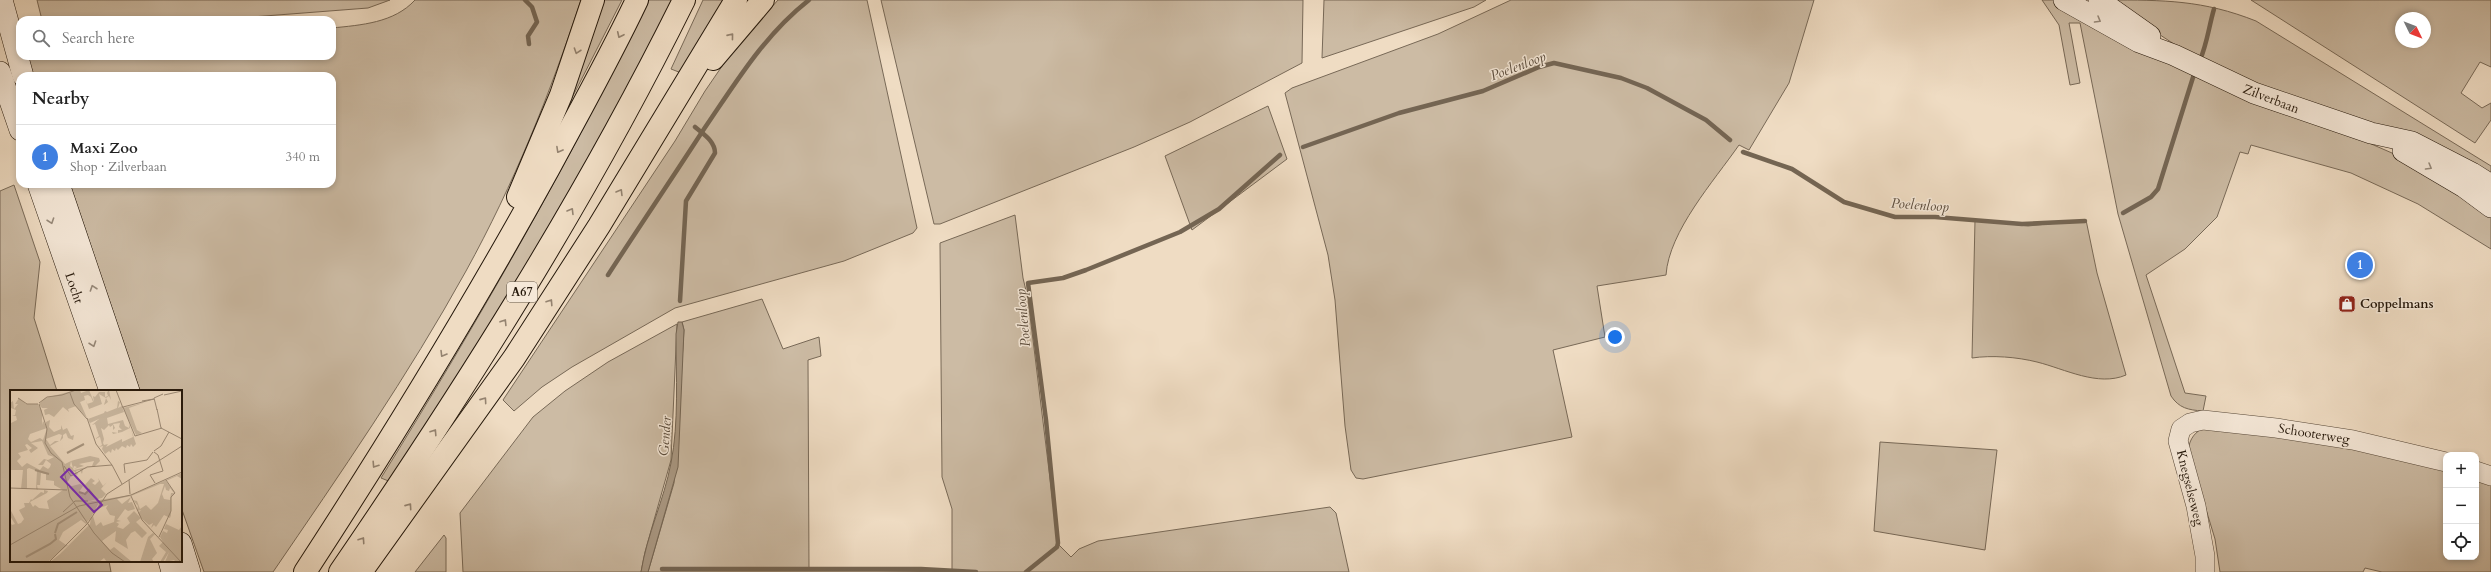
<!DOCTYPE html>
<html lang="en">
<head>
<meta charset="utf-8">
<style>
  body { margin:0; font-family:Cardo,serif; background:#f6f6f6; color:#222 }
  .controls { position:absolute; right:12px; bottom:12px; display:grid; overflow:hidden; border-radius:8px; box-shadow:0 2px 6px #0003 }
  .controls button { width:36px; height:36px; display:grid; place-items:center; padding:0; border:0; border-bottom:1px solid #e0e0e0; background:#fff; color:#222; font:20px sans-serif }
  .compass { position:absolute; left:2395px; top:12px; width:36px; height:36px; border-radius:50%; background:#fff; box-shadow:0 2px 6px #0003; rotate:133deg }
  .you { position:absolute; left:1615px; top:337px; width:14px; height:14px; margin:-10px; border:3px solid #fff; border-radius:50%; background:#1a73e8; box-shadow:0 0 0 6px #1a73e833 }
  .badge { display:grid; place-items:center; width:26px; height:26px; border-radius:50%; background:#8f2418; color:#fff; font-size:13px; font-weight:700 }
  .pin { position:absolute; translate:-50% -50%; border:2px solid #fff; box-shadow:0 1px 4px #0006 }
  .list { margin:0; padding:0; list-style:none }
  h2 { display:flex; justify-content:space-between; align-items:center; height:52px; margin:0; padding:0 16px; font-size:17px }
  h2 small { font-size:13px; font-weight:400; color:#767676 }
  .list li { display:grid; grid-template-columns:26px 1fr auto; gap:12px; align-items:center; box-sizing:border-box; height:64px; padding:0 16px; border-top:1px solid #e0e0e0 }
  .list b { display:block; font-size:15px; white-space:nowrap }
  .list p { margin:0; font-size:13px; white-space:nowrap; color:#767676 }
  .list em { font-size:13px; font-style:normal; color:#767676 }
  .icon { flex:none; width:22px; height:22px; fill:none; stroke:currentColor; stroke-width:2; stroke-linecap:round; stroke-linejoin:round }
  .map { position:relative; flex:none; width:2491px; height:572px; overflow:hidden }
  .search { position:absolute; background:#fff; box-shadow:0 2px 6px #0003; left:16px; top:16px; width:320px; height:44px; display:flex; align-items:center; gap:10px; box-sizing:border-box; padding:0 14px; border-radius:12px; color:#767676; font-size:15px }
  .panel { position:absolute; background:#fff; box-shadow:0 2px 6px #0003; left:16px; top:72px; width:320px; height:116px; border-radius:12px }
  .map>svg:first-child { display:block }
  .green { fill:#ccbba4; stroke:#786957; fill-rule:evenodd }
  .water { fill:#aa9984; stroke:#746553 }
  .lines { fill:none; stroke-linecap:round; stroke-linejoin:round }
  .stream { stroke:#746553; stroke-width:4.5 }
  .tertiary-casing { stroke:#574838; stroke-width:20 }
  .secondary-casing { stroke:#24170a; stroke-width:22 }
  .motorway-casing { stroke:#24170a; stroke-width:24 }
  .tertiary { stroke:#f5e8d8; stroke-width:19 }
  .secondary { stroke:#f5e8d8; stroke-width:21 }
  .motorway { stroke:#efdcc3; stroke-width:22 }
  .oneway { stroke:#978a7b }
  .oneway2 { stroke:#948370 }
  .labels { text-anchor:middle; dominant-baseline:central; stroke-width:3; stroke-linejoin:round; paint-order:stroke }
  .shield { fill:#f5e8d8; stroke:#635648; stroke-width:1 }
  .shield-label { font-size:12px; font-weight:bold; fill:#24170a }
  .street-label { font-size:13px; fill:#24170a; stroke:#f5e8d8 }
  .poi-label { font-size:13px; font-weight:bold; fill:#24170a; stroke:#f5e8d8; text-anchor:start }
  .water-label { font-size:14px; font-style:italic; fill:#5a4b3b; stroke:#f5e8d8 }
  .inset-river { fill:none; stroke:#aa9984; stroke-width:2 }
  .inset-road { fill:none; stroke:#9e8d79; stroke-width:1 }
  .view { fill:#7b2cbf; fill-opacity:0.15; stroke:#7b2cbf; stroke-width:2 }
  .inset-edge { fill:none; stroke:#24170a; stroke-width:2 }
</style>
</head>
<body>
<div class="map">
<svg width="2491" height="572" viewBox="0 0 2491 572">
  <rect width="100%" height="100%" fill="#efdcc3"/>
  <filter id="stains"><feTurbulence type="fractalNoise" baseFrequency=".005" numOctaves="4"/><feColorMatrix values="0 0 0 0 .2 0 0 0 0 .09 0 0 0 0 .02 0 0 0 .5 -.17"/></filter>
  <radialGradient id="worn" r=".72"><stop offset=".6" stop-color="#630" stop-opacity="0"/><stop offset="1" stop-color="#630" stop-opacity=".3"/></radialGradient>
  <!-- green -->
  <g class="green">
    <path d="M37,0h353l-22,8 -155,12h-171z"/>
    <path d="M415,0h166c-31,94 -67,184 -115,271 -58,105 -126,203 -193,301h-69l-23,-65v-116h-41l-70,-207h262v-108h-298l-7,-20h305v-28c29,-3 62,-5 83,-28z"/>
    <path d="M599,0h23l-69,135z"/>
    <path d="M649,0h25l-49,95 -115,201 -119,186 -10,-4c97,-156 187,-314 268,-478z"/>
    <path d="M703,0h26l-45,74 -13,-5z"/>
    <path d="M778,0h89l50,228 -4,5 -69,28 -169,47 -103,59 -30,20 -28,24 -11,-11 172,-259 30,-50 24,-35z"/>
    <path d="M881,0h422l-1,63 -112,59 -56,25 -194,77h-6z"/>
    <path d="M1324,0h162l-12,7 -152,51z"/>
    <path d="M1511,0h303l-25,83 -40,67 -10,-5c-25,36 -70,86 -73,130l-69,11 8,51 -52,13 19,87 -209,42 -7,-1 -5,-8 -6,-44 -10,-126 -7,-45 -43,-162 7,-5 146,-54z"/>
    <path d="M2042,0h13l182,96 35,14 81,26 55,24 83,52v37l-73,-45 -67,-31 -100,-28 -3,9 -8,-2 -23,65 -32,32 -39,26 39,118 21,3 -3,15c-15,-1 -24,-3 -32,-15l-53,-182 -38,-191h-11l11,60 -10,2 -11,-60z"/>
    <path d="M2107,0c57,0 96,0 149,21l235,145v14l-232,-94 -79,-38z"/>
    <path d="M2251,0h240v67l-11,-5 -19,31 21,15 9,-5v17l-16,23zM2401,18h24v24h-24z"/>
    <path d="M1268,106l19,53 -95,71 -27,-74z"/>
    <path d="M14,185l26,77 -6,56 23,73h-46v170h98l2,11h-111v-381z"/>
    <path d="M1015,215l8,63 5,21 30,245 13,13 8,-8 19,-8 232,-34 6,6 13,59h-397v-63l-10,-32 -2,-234z"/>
    <path d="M1975,220l53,6 58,-6 11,53 29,102c-28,12 -61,-6 -89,-13 -20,-5 -45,-7 -65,-4z"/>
    <path d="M762,299l21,50 36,-12 2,19 -13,4 1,209 134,3h-295l26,-89 10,-153 -2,-8z"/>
    <path d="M677,324l-6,136 -26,92 -4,20h-178l-3,-59 73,-96 32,-26 43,-29z"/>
    <path d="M2205,427l89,11 152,29v90h30v-82l15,5v92h-109l-17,-4 -2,4h-143l-5,-33 -27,-89c2,-12 7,-18 17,-23z"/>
    <path d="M1880,442l117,8 -12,100 -111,-19z"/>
    <path d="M444,535l2,3v34h-31z"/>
  </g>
  <!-- water -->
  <path class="water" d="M678,322h4l2,8 -6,137 -30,105h-7c6,-38 23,-72 30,-109 8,-41 5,-87 5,-129z"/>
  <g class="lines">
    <!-- stream -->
    <g class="stream">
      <path d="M525,0l7,7 5,15 -9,14 1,8"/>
      <path d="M2200,60c7,-16 9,-34 14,-51"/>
      <path d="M1303,147l96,-34 84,-22 56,-24 15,-4 67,15 26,10 59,32 24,20"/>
      <path d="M1743,152l49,17 52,33 51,15h40l87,7 63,-3"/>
      <path d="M2123,213l28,-16 7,-8 37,-118"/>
      <path d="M608,275c31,-48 63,-95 94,-143 33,-48 61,-96 107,-132"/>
      <path d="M680,301l6,-100 29,-48c0,-12 -12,-19 -20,-26"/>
      <path d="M662,569h259l55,3"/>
      <path d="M1026,572l31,-25 1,-4 -12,-123 -18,-137 35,-5 23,-8 94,-38 39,-23 61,-54"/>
    </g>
    <defs>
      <g id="tertiary">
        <path d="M2476,471l15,5"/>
        <path d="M2205,572v-16l-9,-50 -18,-65 3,-12 9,-6 13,-3 73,8 77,12 93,22"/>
      </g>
      <g id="secondary">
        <path d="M2,0l21,76"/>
        <path d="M2064,0l75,42 35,13 80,38 117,40 41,9 60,31 19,12"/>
        <path d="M2099,0l51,36"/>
        <path d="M0,72l20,58"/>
        <path d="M2403,151l61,36 27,20"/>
        <path d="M38,184l72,207"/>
        <path d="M59,184l70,207"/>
        <path d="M181,543l9,29"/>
        <path d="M169,561l3,11"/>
      </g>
      <g id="motorway">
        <path d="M713,59l50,-59"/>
        <path d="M518,197l43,-102 32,-95"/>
        <path d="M305,572c86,-132 168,-266 244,-404 30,-56 61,-111 88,-168"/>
        <path d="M340,572c126,-184 245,-372 344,-572"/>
        <path d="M361,572l153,-214 85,-132 137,-226"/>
      </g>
    </defs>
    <!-- tertiary casing -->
    <use href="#tertiary" class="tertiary-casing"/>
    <!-- secondary casing -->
    <use href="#secondary" class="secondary-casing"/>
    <!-- motorway casing -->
    <use href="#motorway" class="motorway-casing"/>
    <!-- tertiary -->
    <use href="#tertiary" class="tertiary"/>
    <!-- secondary -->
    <use href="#secondary" class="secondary"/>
    <!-- motorway -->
    <use href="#motorway" class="motorway"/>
  </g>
  <!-- one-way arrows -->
  <defs><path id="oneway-chevron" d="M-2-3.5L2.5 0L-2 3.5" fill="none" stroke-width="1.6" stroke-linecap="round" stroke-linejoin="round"/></defs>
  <g class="oneway">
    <use href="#oneway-chevron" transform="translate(2098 20) rotate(30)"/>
    <use href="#oneway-chevron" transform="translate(2429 167) rotate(30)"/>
    <use href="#oneway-chevron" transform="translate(51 221) rotate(71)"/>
    <use href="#oneway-chevron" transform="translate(93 288) rotate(-109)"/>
    <use href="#oneway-chevron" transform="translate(93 344) rotate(71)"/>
  </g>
  <g class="oneway2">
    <use href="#oneway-chevron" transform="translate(620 35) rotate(115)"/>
    <use href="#oneway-chevron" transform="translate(731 36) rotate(-51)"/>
    <use href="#oneway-chevron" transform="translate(577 51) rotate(109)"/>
    <use href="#oneway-chevron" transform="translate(559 150) rotate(119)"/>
    <use href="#oneway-chevron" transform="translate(620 192) rotate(-59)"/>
    <use href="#oneway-chevron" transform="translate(571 211) rotate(-59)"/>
    <use href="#oneway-chevron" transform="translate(550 302) rotate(-57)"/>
    <use href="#oneway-chevron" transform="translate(504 322) rotate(-58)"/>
    <use href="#oneway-chevron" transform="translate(443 354) rotate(121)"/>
    <use href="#oneway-chevron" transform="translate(484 400) rotate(-55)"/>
    <use href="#oneway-chevron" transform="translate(434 432) rotate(-57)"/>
    <use href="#oneway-chevron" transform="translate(375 465) rotate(123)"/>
    <use href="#oneway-chevron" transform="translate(409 506) rotate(-55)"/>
    <use href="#oneway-chevron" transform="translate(362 540) rotate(-56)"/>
  </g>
  <!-- icons -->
  <defs>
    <symbol id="shop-square" viewBox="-11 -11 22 22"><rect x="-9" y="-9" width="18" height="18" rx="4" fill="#8f2418" stroke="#f5e8d8"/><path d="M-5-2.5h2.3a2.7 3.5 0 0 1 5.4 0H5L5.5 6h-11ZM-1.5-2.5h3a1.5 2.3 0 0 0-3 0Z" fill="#fff"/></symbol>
  </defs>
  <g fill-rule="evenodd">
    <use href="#shop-square" x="2337" y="294" width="20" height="20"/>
  </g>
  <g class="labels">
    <!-- shield labels -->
    <rect class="shield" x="507" y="282" width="30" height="20" rx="3"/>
    <g class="shield-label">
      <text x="522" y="292">A67</text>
    </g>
    <!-- street labels -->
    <g class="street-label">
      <text transform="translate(2271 99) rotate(21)">Zilverbaan</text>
      <text transform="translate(74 288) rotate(71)">Locht</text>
      <text transform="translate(2314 434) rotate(9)">Schooterweg</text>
      <text transform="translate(2190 488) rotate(76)">Knegselseweg</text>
    </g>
    <!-- poi labels -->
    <g class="poi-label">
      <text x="2360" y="304">Coppelmans</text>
    </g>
    <!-- water labels -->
    <g class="water-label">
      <text transform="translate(1518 66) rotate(-21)">Poelenloop</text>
      <text transform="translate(1920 205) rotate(4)">Poelenloop</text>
      <text transform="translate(1023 318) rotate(-95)">Poelenloop</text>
      <text transform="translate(665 436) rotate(-86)">Gender</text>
    </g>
  </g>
  <!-- overview -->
  <g transform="translate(10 390)">
    <rect width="172" height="172" fill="#efdcc3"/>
    <path d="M66,0h4l1,3 8,-3 5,12 -1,-6 2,1 4,-5h6v5l3,-1 -1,-3 1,-2h-3l4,-1 2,10 -2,-4 -3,2 2,4 -4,3 2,-7 -7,-4 3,10 -13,5 -3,-9 1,4 6,-2 -2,-5 -3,-2 -4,1 1,4 -5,2 7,16 -11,-12 -8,3 1,3 -6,-5 -9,10 -5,-3 -4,1 -1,-5 4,-2h-6l-3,-4 6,-6zM9,8l7,6h12l4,7v10l1,4v-4l3,5v-4l4,-2 -1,7 5,5 7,-3v-4l2,5 4,-2 4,8 3,-1 -1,5 -5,-2 -2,-5 -3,2v3l-3,3 2,-6 -3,-1 -13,5 4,6 5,-4h4l-9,5 15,18 6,-3 -1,5 3,2 -2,-7 3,-1 16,-4 9,2 1,3 -6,6 -2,-1 2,-5 -15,3 5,2 -10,3 3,-2 -3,-1 -1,3 1,1 17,-4 -7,2h4l-5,1 -1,5 -2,-4 -4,1 2,3 -2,1 -2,-4 -7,12 1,4 12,-3 3,2 -4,6 5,3 4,-5 -4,-4 7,-8 4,3 -3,2 3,2 4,-4 -1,-3 5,8 4,-4 -6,7 5,5 -4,4 -16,4 45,-7 51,-22v6l-5,-3 -11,5 9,12 -4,5v17l-1,3 -6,-3 -8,12 -2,-2 -3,3 2,-5 -4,2 -7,-6 -4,-6 3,-3 -4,1 1,-5 -5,-6 4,1 3,8 6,-4 5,5 7,-7 6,-19h-4l-29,12 -14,3 5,5 9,-7 -3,6 4,-1 3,7 -7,2 -3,-2 -8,11 4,1 -5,1 3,2 -2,3 6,2 7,-6 -3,-5 7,-7 7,7 -5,4 11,11 -5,5 -7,-7 -4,2 -5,7 2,9 -13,-8 1,-10 -14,10 8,9 4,-3 18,15h-25l-3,-4 -5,4h-49l10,-8 30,-30 1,-6 -4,4 -6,-5 6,6 -3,5 2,-4 -5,-4 -18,12 -4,8 7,5h2l-19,16 -39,1v-40l2,3 3,-1 -5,-8v-7l8,15 3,-1 3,-4 -5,-9 6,-3 -1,-4h5l2,-4 1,1 9,-8 3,1v-3l4,1 -1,2 -17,9 3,5 2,-2 4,3 10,1 -2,-8 16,-11 -9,-5v-4l-8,-1v-6l-5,-1 -1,12h-3l1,5 -2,-1 1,-18 -8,-3 -2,1v20h-6l2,-19h-13v-44l1,-3 6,-3 -1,-4h-4l3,-1 1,-5 -5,-2 -1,-5 3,-2 1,8 4,-5h-3zM37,38l-4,12 -3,-2 -9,4 -3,-3 2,-5zM32,51l6,14 6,2 -6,3 -4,-1 -6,6h5l3,-5 5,4 -1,3 -2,2 -5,-3 -3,4 -13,-7 -5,4 -5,-6 4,-4 -3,-4 10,-3 -3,-5 2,-1 5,4 -3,2 2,3 7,-5 -7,-5zM155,96l1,4 3,1 1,-3 4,5h-3l-1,7 -6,-1 -2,-5zM90,111l-3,8 11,-4 -2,3 4,7 5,1 -1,6 -11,4 -2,-4 -5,4 -3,-10 -4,5zM108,11l2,1 -2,6 4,-2 2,6 -17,6 1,6 15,-4 2,6 4,2v-4l1,4 -8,4 -9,2 -1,-2 6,1v-3h4l-3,-3 1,-4 -7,1 2,4 -2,2v-5l-3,2 -1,-2 -5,5 -3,-2 3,11 -1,4 1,2 4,-1 -2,3 16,-8v3l11,-5 -2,-8 5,15 -3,3 -2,-3 -1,3 -3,-2 -1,3 -4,-2 -4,4 -2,-2 -1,3 -3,-2 -1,4 -2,-2 -4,3 -3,-5 1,-3 -4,1 3,-2 -2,-8 -5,2 4,-3 -4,-12 -3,1 7,-6 -9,4 2,5 -4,-9 16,-6 1,-2 2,1 10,-4zM136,12l-17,6 8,22 5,3 -6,2 -13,-27zM156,134l13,6 3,-4v36h-9l2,-1 -1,-1 -9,2 4,-10 -6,10h-3l6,-10 -7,-6 4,-4 -3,-5 3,-6 4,2 1,-3 -4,-1zM143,143l2,1 -5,5 7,14 -5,6 2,3h-14l8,-25z" fill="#ccbba4" fill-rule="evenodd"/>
    <path class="inset-river" d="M57,63l17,-9M25,80l14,4M69,102l6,2 4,-4 4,5M45,143l3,-9 19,-12M16,167l24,-13 6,-5 -1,-5"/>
    <path class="inset-road" d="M106,0l7,18M60,3l4,11 13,15M52,5l14,-5M154,5l18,-4M8,8l9,6h11M29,13l8,-6 15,-2M29,14l8,25 -2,14 6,10 11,9 8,35 24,36 18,20 13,9M113,17l12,29 27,-8M113,17l31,-8 -12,2M147,19l4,19 21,11M147,20l-3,-12 9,-4M77,28l9,26 16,21 10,19M144,61l7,-5 8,-14M144,62l4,3 5,16 -13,4 5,8M54,76l7,10 16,-9 25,-2M115,83l-1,-9 23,-4 6,-8M119,90l1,14M0,98l57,2M121,106l11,24 39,42M53,122l12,-11h13M78,133l19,-29 75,-48M149,147l12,-26v-14l4,-4 -9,-13M0,155l69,-39 52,-11 51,-23M39,172l39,-39"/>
    <path class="view" d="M59,79l33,36 -8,7 -33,-35z"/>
    <rect width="172" height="172" class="inset-edge"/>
  </g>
  <rect width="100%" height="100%" filter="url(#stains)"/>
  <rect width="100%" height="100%" fill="url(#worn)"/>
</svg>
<div class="controls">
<button>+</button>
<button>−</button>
<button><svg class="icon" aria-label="locate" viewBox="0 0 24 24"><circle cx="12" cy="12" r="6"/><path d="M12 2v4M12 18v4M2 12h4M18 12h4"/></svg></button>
</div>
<svg class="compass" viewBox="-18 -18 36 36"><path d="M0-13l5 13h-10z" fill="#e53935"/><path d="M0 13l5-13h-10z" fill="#767676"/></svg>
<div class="you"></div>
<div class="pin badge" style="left:2360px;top:265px;background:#3f7fe0">1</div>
<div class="search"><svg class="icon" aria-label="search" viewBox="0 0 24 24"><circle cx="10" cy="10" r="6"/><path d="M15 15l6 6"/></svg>Search here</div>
<section class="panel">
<h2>Nearby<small></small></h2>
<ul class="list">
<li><span class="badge" style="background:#3f7fe0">1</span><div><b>Maxi Zoo</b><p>Shop · Zilverbaan</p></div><em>340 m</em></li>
</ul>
</section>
</div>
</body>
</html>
